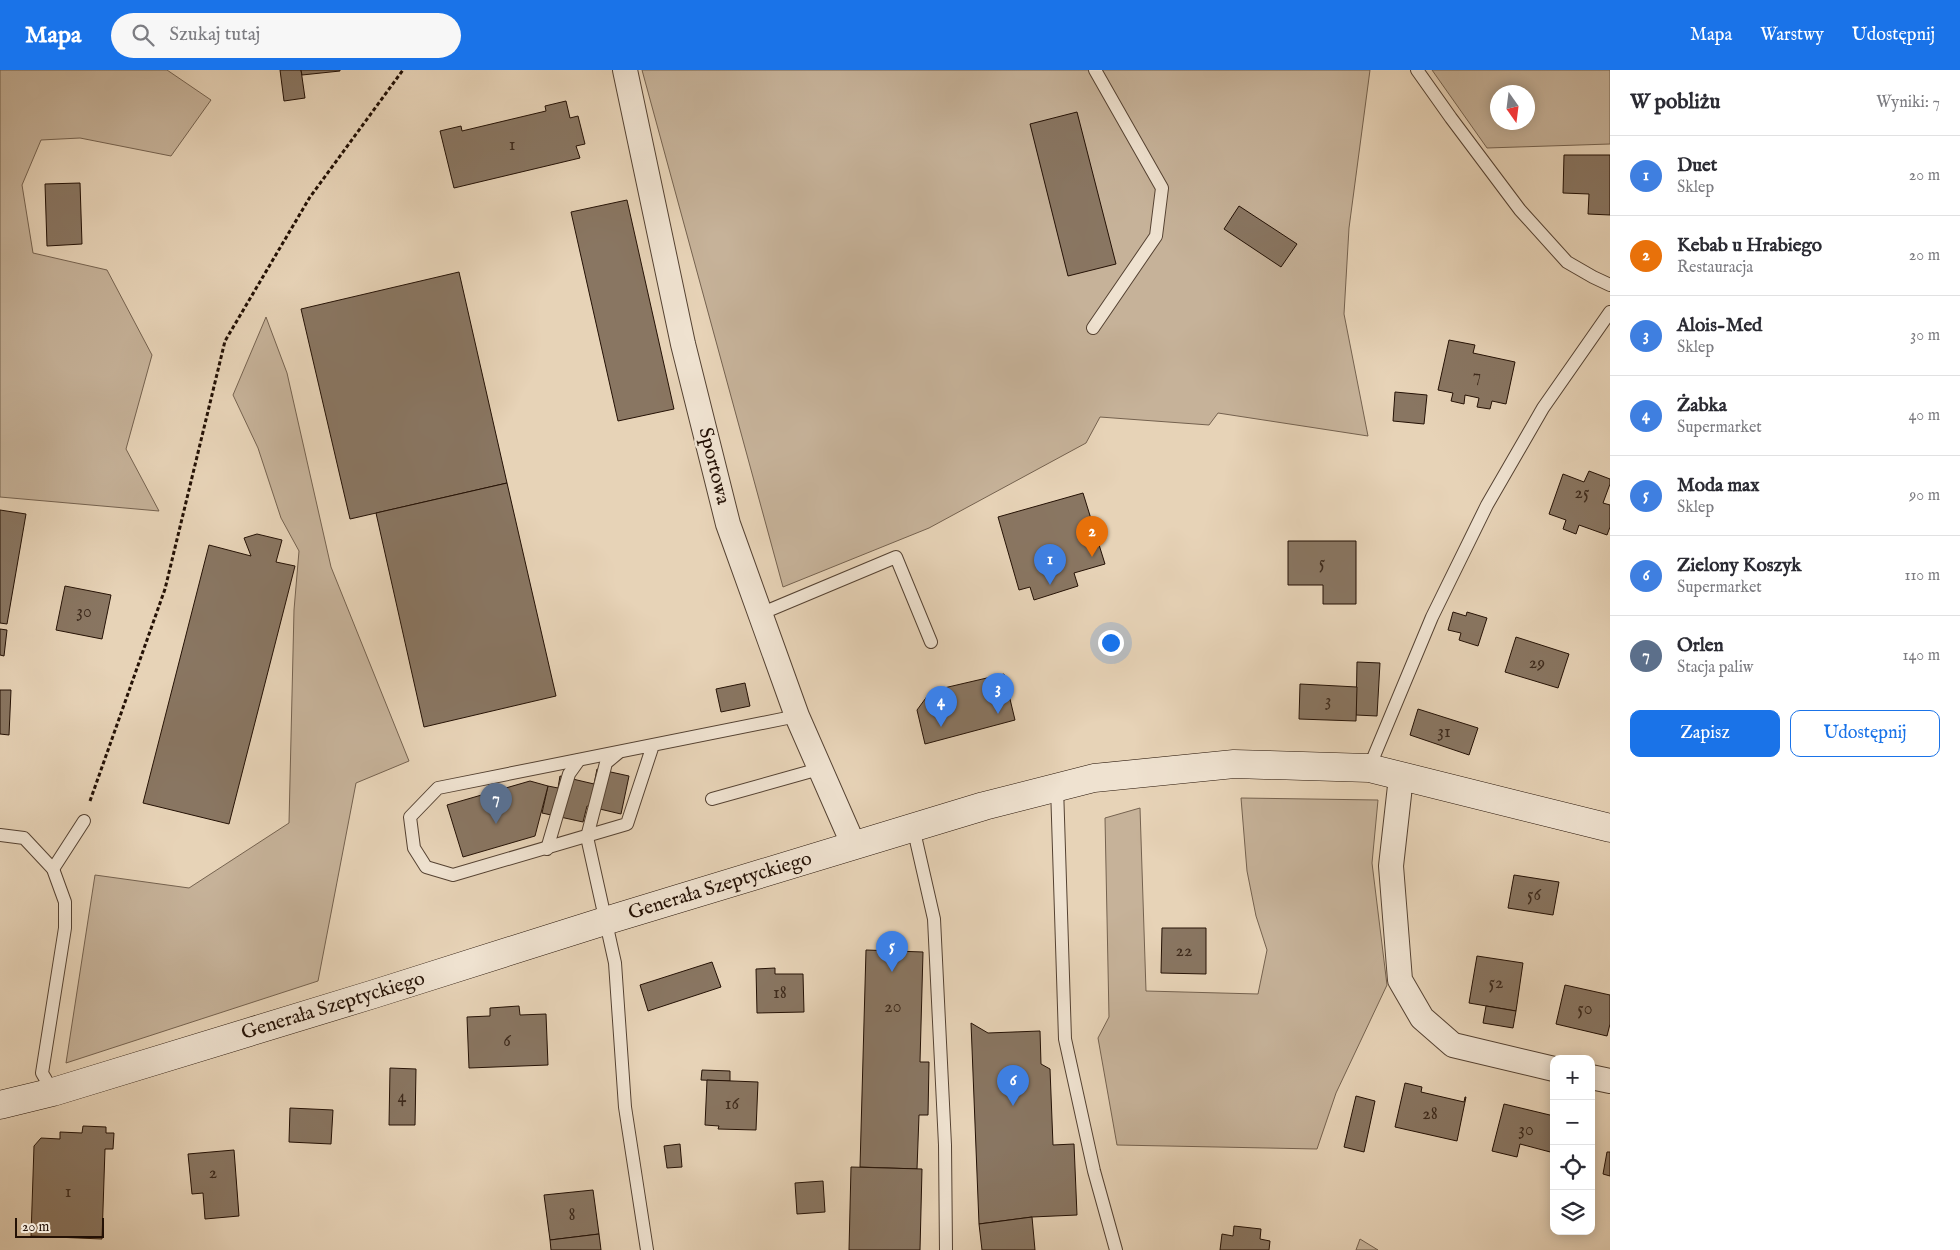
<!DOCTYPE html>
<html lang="pl">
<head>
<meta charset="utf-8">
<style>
  body { margin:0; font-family:"IM FELL English",serif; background:#f7f7f7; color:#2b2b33 }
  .controls { position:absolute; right:15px; bottom:15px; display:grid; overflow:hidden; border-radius:10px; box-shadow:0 2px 12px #0003 }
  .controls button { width:45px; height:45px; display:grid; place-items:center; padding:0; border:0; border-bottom:1px solid #e1e1e2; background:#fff; color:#2b2b33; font:25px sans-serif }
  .compass { position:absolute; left:1490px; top:15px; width:45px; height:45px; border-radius:50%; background:#fff; box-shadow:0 2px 12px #0003; rotate:166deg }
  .scale { position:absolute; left:15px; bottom:12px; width:89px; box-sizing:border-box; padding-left:5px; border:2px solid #241105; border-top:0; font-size:14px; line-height:18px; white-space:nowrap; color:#241105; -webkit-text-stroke:4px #efe2d0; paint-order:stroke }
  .you { position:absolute; left:1110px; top:572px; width:18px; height:18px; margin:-12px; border:4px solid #fff; border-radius:50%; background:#1a73e8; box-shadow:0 0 0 8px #1a73e833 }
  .badge { display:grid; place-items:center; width:32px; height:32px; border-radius:50%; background:#1a73e8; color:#fff; font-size:16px; font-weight:700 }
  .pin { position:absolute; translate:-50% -41px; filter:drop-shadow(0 1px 2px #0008) }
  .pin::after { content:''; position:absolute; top:26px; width:18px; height:15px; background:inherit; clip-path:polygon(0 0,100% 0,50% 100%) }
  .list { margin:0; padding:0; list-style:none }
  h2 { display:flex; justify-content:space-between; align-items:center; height:65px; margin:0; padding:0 20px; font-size:21px }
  h2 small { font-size:16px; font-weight:400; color:#7c7c81 }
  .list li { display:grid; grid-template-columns:32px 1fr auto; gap:15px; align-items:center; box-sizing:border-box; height:80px; padding:0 20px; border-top:1px solid #e1e1e2 }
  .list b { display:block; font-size:19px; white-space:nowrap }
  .list p { margin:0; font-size:16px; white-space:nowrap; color:#7c7c81 }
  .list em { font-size:16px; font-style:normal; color:#7c7c81 }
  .actions { display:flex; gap:10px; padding:15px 20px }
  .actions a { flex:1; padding:11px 0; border:1px solid #1a73e8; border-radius:10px; text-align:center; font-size:18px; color:#1a73e8 }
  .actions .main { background:#1a73e8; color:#fff }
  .icon { flex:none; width:28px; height:28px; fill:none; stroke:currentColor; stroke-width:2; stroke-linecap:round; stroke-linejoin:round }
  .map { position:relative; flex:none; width:1610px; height:1180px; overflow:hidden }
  header { display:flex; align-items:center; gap:30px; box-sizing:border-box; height:70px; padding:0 25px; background:#1a73e8; color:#fff }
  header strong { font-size:24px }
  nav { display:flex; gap:28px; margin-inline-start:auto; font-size:18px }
  .search { width:350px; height:45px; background:#f7f7f7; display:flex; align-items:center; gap:12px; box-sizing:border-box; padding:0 18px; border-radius:28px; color:#7c7c81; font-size:19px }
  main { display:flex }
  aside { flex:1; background:#fff }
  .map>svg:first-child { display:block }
  .green { fill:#c6b299; stroke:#75624f; fill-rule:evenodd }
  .building { fill:#897662; stroke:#241105 }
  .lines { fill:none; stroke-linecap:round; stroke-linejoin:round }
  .service-casing { stroke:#554232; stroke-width:14 }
  .minor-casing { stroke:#554232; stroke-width:26 }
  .secondary-casing { stroke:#241105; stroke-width:29 }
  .path { stroke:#241105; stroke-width:3; stroke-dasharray:4 2.5; stroke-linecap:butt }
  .service { stroke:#efe2d0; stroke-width:12 }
  .minor { stroke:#efe2d0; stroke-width:24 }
  .secondary { stroke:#efe2d0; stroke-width:28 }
  .labels { text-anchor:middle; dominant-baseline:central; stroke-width:5; stroke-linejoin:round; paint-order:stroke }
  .number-label { font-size:18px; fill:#3d2a1c }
  .street-label { font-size:20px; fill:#241105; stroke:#efe2d0 }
</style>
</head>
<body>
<header>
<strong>Mapa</strong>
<div class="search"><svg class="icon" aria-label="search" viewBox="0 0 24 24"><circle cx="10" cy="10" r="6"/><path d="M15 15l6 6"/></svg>Szukaj tutaj</div>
<nav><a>Mapa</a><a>Warstwy</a><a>Udostępnij</a></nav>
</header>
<main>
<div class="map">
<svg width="1610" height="1180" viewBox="0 0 1610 1180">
  <rect width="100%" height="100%" fill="#e7d3b7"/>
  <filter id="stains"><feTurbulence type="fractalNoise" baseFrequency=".004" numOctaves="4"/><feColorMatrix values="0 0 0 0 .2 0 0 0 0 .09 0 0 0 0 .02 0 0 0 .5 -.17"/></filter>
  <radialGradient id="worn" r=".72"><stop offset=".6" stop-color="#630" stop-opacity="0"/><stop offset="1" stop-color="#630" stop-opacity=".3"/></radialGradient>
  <!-- green -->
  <g class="green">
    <path d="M0,0h167l44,30 -40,56 -91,-18 -39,2 -19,45 11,68 74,17 45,85 -26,94 33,62 -159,-14z"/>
    <path d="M642,0h728l-21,158 -5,86 24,122 -150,-23 -9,12 -109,-8 -14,26 -157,85 -146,59z"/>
    <path d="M1432,0h178v74l-123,4zM1498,22h30v30h-30z"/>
    <path d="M266,247l21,56 44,194 78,194 -53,22 -38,198 -252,82 29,-188 94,13 100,-65 5,-213 5,-59 -18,-33 -23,-70 -25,-53z"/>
    <path d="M1241,728l137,2 -6,63 15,122 -51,108 -19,56 -200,-4 -19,-107 11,-21 -4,-199 35,-10 6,183 112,3 9,-44 -11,-34 -9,-45z"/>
    <path d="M1360,1169l18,11h-22z"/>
  </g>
  <!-- building -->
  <g class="building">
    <path d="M280,0h21l4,28 -21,3z"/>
    <path d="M301,0h39v1l-38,4z"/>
    <path d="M566,31l4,17 8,-2 7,28 -9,2 4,12 -126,30 -14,-57 21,-5 1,5 84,-20 -1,-5z"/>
    <path d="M1077,42l39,152 -48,12 -38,-152z"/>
    <path d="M1564,85h46v60l-22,-1 1,-20 -26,-1z"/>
    <path d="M80,113l2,61 -35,2 -2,-62z"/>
    <path d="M627,130l47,209 -56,12 -47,-209z"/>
    <path d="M1239,136l58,38 -16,23 -57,-38z"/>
    <path d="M459,202l48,211 -157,36 -49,-210z"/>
    <path d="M1449,270l26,5 -2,8 42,9 -9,42 -14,-3 -2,8 -13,-2 2,-9 -14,-3 -1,9 -13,-3 2,-8 -15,-3z"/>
    <path d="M1395,322l32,3 -3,29 -31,-3z"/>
    <path d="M1589,401l21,8v5l-7,19 7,2v22l-3,8 -28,-10 -3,9 -13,-5 3,-9 -17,-6 14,-40 21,8z"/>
    <path d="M507,413l49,213 -132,31 -48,-214z"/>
    <path d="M1083,423l22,71 -31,9 4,13 -44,14 -4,-13 -11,3 -21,-73z"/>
    <path d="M0,440l26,4 -19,110 -7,-1z"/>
    <path d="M257,464l25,6 -6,22 19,4 -66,258 -86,-21 66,-258 42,11 -7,-18z"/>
    <path d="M1288,471h68v63h-33v-19h-35z"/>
    <path d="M65,516l46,9 -9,44 -46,-9z"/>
    <path d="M1453,542l13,4 1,-4 20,6 -9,28 -19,-6 2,-7 -13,-3z"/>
    <path d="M0,559l7,1 -3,26 -4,-1z"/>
    <path d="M1516,567l53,17 -11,34 -53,-16z"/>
    <path d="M1357,592l23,1 -3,53 -21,-1z"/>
    <path d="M1004,604l11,46 -90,24 -8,-34 14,-19z"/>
    <path d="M745,613l5,23 -29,6 -5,-23z"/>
    <path d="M1300,614l57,3 -1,34 -57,-2z"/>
    <path d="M0,620h11l-2,45 -9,-1z"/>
    <path d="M1418,639l60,19 -9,27 -59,-20z"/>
    <path d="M597,699l32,7 -8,38 -34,-8 -4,16 -41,-9 6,-27 10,2 2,-12 34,8z"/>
    <path d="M530,711l18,5 -13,50 -72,21 -16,-52z"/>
    <path d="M1514,805l45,7 -6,33 -45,-7z"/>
    <path d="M1162,858h44v46l-45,-1z"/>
    <path d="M866,880l57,2 -3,110h9l-1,53h-9l-2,54 -57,-2z"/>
    <path d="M1477,886l46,7 -7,48 -47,-8z"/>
    <path d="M712,892l9,25 -73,24 -8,-26z"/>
    <path d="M775,898v6h28l1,38 -47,1 -1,-44z"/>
    <path d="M1565,915l45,10v29l-3,12 -51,-12z"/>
    <path d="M519,936l1,9 26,-1 2,51 -79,3 -2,-51 23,-1v-8z"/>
    <path d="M1486,936l30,5 -3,17 -30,-5z"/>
    <path d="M971,953l17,10 52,-2 1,33 9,5 3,76 21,-1 3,71 -45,2 -53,7z"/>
    <path d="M390,998l26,1 -1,56h-26z"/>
    <path d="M702,1000l28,1v10l-29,-1z"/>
    <path d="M707,1010l51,2 -2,48 -38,-1 1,-3 -14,-1z"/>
    <path d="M1405,1013l17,4 -1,5 43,10 1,-5h1l-9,44 -62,-14z"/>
    <path d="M1356,1026l19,5 -11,51 -20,-5z"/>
    <path d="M1504,1034l50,12v37l-34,-9 -3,13 -25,-6z"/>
    <path d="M290,1038l43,2 -2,34 -42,-2z"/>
    <path d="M83,1056l23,1v6h8l-1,16h-8l-3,90 -71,-3 3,-90 7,-8 19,1v-7l22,1z"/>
    <path d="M680,1074l2,23 -15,1 -3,-22z"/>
    <path d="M234,1080l5,66 -34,3 -2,-26 -11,1 -4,-40z"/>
    <path d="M1607,1082h3v24l-7,-2z"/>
    <path d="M851,1097l71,2 -2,81h-71z"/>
    <path d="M823,1111l2,31 -28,2 -2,-31z"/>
    <path d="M593,1120l6,44 -49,6 -6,-45z"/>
    <path d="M1032,1147l3,33h-53l-3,-26z"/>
    <path d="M1234,1156l27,3 -1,10 10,2 -1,9h-49l2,-16 11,2z"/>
    <path d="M599,1164l2,16h-50l-1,-10z"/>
  </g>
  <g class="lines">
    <defs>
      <g id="service">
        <path d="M1417,0l34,48 69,92 47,52 26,15 17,8"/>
        <path d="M1093,258l63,-92 6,-48 -67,-118"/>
        <path d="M760,544l136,-57 35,85"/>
        <path d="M653,675l-26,79 -174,51 -27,-8 -12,-19 -4,-31 28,-29 359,-72"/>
        <path d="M618,683l-12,10 -19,74 28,126 10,144 22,143"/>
        <path d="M1369,698l63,-151 55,-112 56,-97 67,-96"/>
        <path d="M1057,717l8,252 29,132 22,79"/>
        <path d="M712,729l107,-30"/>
        <path d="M913,757l21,92 11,226 1,105"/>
        <path d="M0,765l24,3 29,31 12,33v26l-23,145 11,19"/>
        <path d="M547,779l22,-75 10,-14"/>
        <path d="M53,799l31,-48"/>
      </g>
      <g id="minor">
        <path d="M625,0l58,274 45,180 69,192 57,130"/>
        <path d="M1401,707l-10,89 9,114 22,38 31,27 101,24"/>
        <path d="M1591,1007l19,4"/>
      </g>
      <path id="secondary" d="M0,1035l53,-13 321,-98 231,-73 379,-115 110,-28 140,-14 135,4 241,60"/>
    </defs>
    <!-- service casing -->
    <use href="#service" class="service-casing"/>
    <!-- minor casing -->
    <use href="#minor" class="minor-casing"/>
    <!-- secondary casing -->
    <use href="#secondary" class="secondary-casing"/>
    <!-- path -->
    <path class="path" d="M90,731l75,-212 60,-248 85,-144 93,-127"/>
    <!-- service -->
    <use href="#service" class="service"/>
    <!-- minor -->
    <use href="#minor" class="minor"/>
    <!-- secondary -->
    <use href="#secondary" class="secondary"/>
  </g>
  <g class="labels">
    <!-- number labels -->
    <g class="number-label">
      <text x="512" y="75">1</text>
      <text x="1477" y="306">7</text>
      <text x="1582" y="423">25</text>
      <text x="1322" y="493">5</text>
      <text x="84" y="542">30</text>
      <text x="1537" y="593">29</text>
      <text x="1328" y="631">3</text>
      <text x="1444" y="662">31</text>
      <text x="1534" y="825">56</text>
      <text x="1184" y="881">22</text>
      <text x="1496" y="913">52</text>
      <text x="780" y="923">18</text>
      <text x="893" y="937">20</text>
      <text x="1585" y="939">50</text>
      <text x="507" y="971">6</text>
      <text x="402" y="1027">4</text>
      <text x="732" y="1034">16</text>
      <text x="1430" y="1044">28</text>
      <text x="1526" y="1060">30</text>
      <text x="213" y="1103">2</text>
      <text x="68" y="1122">1</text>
      <text x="572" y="1145">8</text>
    </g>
    <!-- street labels -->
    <g class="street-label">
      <text transform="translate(714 396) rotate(76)">Sportowa</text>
      <text transform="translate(720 816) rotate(-17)">Generała Szeptyckiego</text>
      <text transform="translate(333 936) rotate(-17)">Generała Szeptyckiego</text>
    </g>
  </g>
  <rect width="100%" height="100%" filter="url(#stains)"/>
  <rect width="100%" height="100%" fill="url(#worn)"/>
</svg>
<div class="controls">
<button>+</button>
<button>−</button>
<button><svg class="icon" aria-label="locate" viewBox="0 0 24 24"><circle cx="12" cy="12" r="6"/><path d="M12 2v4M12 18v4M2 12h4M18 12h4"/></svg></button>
<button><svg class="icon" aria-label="layers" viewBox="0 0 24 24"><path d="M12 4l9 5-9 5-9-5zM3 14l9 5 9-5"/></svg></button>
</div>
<svg class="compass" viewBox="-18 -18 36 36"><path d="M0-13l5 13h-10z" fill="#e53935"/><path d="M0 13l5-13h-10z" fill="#7c7c81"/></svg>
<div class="scale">20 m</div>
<div class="you"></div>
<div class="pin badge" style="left:1050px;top:515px;background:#3f7fe0">1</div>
<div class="pin badge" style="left:1092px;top:487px;background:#e8710a">2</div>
<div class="pin badge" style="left:998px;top:644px;background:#3f7fe0">3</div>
<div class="pin badge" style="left:941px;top:657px;background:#3f7fe0">4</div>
<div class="pin badge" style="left:892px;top:902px;background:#3f7fe0">5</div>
<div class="pin badge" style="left:1013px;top:1036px;background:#3f7fe0">6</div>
<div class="pin badge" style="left:496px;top:754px;background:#5c6f8a">7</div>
</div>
<aside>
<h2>W pobliżu<small>Wyniki: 7</small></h2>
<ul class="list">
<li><span class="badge" style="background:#3f7fe0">1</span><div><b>Duet</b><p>Sklep</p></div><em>20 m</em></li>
<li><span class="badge" style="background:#e8710a">2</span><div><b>Kebab u Hrabiego</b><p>Restauracja</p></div><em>20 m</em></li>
<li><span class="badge" style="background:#3f7fe0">3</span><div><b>Alois-Med</b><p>Sklep</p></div><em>30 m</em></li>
<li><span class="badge" style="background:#3f7fe0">4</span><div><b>Żabka</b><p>Supermarket</p></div><em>40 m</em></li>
<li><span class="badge" style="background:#3f7fe0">5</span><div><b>Moda max</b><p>Sklep</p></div><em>90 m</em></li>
<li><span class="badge" style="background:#3f7fe0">6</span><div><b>Zielony Koszyk</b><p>Supermarket</p></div><em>110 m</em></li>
<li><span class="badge" style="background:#5c6f8a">7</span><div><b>Orlen</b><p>Stacja paliw</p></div><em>140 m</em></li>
</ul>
<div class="actions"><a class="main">Zapisz</a><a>Udostępnij</a></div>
</aside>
</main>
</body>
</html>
